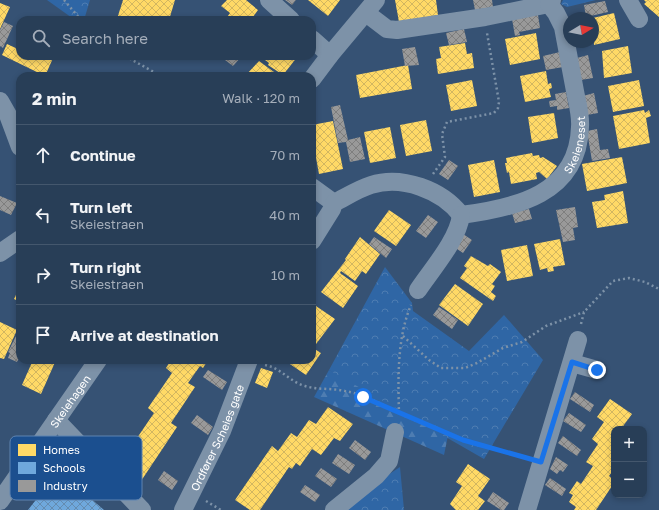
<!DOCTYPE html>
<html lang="en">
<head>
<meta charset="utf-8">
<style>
  body { margin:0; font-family:"Golos Text",sans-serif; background:#344961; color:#f1f3f6 }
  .controls { position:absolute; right:12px; bottom:12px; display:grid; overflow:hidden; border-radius:8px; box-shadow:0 2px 6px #0003 }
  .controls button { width:36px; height:36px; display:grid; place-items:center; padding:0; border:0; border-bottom:1px solid #44576d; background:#283e57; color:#f1f3f6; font:20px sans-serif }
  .compass { position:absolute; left:563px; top:12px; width:36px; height:36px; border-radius:50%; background:#283e57; box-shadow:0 2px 6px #0003; rotate:80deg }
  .stop { position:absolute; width:12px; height:12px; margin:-9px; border:3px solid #1a73e8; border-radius:50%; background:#fff }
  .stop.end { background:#1a73e8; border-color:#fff; box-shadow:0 1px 4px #0008 }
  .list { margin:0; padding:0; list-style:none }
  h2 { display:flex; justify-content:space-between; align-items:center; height:52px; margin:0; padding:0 16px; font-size:17px }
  h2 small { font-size:13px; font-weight:400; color:#a5aeba }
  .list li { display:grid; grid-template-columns:26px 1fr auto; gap:12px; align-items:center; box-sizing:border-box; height:60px; padding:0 16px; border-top:1px solid #44576d }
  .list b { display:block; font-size:15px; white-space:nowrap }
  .list p { margin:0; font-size:13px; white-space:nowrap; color:#a5aeba }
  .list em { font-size:13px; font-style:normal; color:#a5aeba }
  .icon { flex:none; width:22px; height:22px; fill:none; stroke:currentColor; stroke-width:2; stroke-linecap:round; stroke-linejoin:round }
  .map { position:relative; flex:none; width:659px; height:510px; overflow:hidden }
  .search { position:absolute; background:#283e57; box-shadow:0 2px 6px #0003; left:16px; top:16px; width:300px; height:44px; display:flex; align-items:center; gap:10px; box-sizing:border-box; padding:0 14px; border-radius:12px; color:#a5aeba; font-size:15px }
  .panel { position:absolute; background:#283e57; box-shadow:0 2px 6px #0003; left:16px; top:72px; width:300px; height:292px; border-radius:12px }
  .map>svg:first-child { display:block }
  .forest { fill:url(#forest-firs) }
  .park { fill:url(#park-crowns) }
  .homes { fill:url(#homes-cross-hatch) }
  .schools { fill:url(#schools-cross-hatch) }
  .industry { fill:url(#industry-cross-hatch) }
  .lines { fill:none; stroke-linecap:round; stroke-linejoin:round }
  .path { stroke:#7d92a8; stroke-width:2.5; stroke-dasharray:2 3; stroke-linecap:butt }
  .minor { stroke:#7d92a8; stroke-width:18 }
  .route { stroke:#1a73e8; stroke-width:5 }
  .labels { text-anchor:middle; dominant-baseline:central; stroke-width:4; stroke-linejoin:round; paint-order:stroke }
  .street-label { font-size:11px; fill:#fff; stroke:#1b4f8f }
  .key { fill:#1b4f8f; stroke:#5f84b1; stroke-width:1 }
  .key-label { font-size:11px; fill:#fff }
</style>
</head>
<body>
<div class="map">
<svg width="659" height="510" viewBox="0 0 659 510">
  <defs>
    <pattern id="forest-firs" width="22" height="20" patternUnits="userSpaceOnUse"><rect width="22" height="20" fill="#2f66a5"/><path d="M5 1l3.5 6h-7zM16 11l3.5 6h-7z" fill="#4e7db2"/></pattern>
    <pattern id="park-crowns" width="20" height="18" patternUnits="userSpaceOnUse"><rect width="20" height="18" fill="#2f66a5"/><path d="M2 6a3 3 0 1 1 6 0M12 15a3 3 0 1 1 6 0" fill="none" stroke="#4e7db2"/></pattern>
    <pattern id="homes-cross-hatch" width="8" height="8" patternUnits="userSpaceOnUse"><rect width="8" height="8" fill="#ffd966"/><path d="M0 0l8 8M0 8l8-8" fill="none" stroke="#d2b660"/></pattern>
    <pattern id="schools-cross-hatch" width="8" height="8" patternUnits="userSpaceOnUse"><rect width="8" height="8" fill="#6fa8dc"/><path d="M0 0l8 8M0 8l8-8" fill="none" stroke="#648cb1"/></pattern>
    <pattern id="industry-cross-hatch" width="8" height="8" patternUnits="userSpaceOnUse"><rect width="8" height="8" fill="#999"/><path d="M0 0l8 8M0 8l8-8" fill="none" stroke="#7e7e7e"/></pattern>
  </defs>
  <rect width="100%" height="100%" fill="#365274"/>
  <!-- forest -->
  <path class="forest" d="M329,370l121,56 -6,29 -130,-58z"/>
  <!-- park -->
  <g class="park">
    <path d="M47,0h43l-6,20h-9z"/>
    <path d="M563,0h33l-29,7 -6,-3z"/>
    <path d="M385,267l27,36 1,8 56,40 35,-36 39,45 -59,99 -155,-89z"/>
    <path d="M400,467l4,43h-60l21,-20z"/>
  </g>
  <!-- homes -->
  <g class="homes">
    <path d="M123,0h52l-6,20h-50l-2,-1z"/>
    <path d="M227,0h19l12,10 -5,7 3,2 -31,1 5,-7 -9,-7z"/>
    <path d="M308,0h32l-12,16z"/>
    <path d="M395,0h41l2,15 -39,7z"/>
    <path d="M644,0h15v17l-15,-13 2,-2z"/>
    <path d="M0,3l10,4 -10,22z"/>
    <path d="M614,13l6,26 -26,6 -1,-27z"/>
    <path d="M536,33l4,26 -30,6 -5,-26z"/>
    <path d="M465,43l2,11 5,-1 2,15 -36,6 -2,-15 5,-1 -2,-11z"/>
    <path d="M7,44l13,6v6h34l-9,20 -43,-21z"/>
    <path d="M628,46l4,27 -28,5 -2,-27z"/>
    <path d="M263,56h35l-15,19 -15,-10 1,-2 -4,-3 1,-2z"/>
    <path d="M259,61l19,14v1h-33z"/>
    <path d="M408,65l4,24 -52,9 -4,-23z"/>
    <path d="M546,71l2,13 3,-1 1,5 -3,1 2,8 -26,5 -5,-26z"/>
    <path d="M472,80l5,26 -26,5 -5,-26z"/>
    <path d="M639,80l5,26 -31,6 -5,-26z"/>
    <path d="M644,110l1,3 4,-3 2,6 -5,2 4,25 -31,6 -6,-33z"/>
    <path d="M554,113l4,25 -26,5 -4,-26z"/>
    <path d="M426,120l6,31 -26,5 -6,-31z"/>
    <path d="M333,121l10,48 -24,5 -7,-38v-11z"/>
    <path d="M390,127l6,31 -26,5 -6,-31z"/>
    <path d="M532,153l1,3 6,-1 1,3 3,-1 14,9 -10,13 -8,-7 -3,1 1,6 -26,5 -2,-12 -2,1 -2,-10h2l-1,-5z"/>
    <path d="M622,157l5,26 -40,8 -5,-27z"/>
    <path d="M494,160l6,32 -26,5 -6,-32z"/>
    <path d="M623,191l5,32 -31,5 -5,-26 13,-2 -1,-5z"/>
    <path d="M389,210l22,15 -15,21 -22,-15z"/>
    <path d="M360,237l20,17 -14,20 -4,-3 -7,10 -14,-10 -1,2 18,13 -15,22 -22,-16 25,-32 -1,-1z"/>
    <path d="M560,239l5,26 -12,2 1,4 -6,1 -1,-4 -7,2 -6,-26z"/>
    <path d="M527,245l6,31 -26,5 -6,-31z"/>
    <path d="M471,256l17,10 2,-2 11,8 -9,12 3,2 -4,6 5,4 -3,5 -33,-23 7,-10 -3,-2z"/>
    <path d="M455,284l28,20 -15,22 -29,-21z"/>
    <path d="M20,286v16l-6,-3z"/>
    <path d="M313,304l22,15 -22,29 8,5 -15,22 -22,-15h28z"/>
    <path d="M0,322l17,8 -13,29 -4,-1z"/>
    <path d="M33,360h23l-15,34 -19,-9z"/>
    <path d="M171,360h37l-5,8 -3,-2 -12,17 7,4 -24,36 6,4 -36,54 -23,-15 36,-53 -6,-5 24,-35 -6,-5z"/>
    <path d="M261,368l12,4 -6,16 -12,-5z"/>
    <path d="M610,399l22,15 -11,15h-7v40l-5,7 5,4v3l-18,27h-22l2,-3 -7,-5 4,-7 -4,-2 8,-12 4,3 12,-18 -7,-4 12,-18 -6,-5 12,-17 -7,-5z"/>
    <path d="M328,407l25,17 -13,17 -6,-3 -13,17 -9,-6 -12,17 -4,-3 -4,6 -3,-2 -29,43h-10l-15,-10 37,-54 6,5 13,-18 6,4 12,-17 7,4z"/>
    <path d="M468,464l22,15 -12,17 7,5 -7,9h-22l-6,-6 12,-18 -6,-4z"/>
  </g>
  <!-- schools -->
  <path class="schools" d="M59,461l26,25 -3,5 22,19h-76l10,-13 -4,-3 8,-11h2z"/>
  <!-- industry -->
  <g class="industry">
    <path d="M285,0h11l-4,5z"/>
    <path d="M473,0h19l1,7 -18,3z"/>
    <path d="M605,1l3,11 -22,5 -2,-12z"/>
    <path d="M538,15l2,13 -21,4 1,3 -5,1 -3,-17z"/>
    <path d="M4,22l9,4 -10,22 -3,-2v-16z"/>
    <path d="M464,29l3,13 -18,3 -3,-12z"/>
    <path d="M415,47l4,18 -14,1 -3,-17z"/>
    <path d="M560,52l3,15 -17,3 -3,-14z"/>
    <path d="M588,55l5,23 -12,2 -4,-22z"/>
    <path d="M229,56h13l-9,10 -8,-6z"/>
    <path d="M566,92l3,16 -12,2v-4l-7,1 -1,-6 7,-1 -1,-6z"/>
    <path d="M594,93l4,20 -11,2 -4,-19z"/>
    <path d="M340,105l8,35 12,-3 5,22 -15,3 -4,-20 -8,1 -7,-36z"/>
    <path d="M597,129l3,21 8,-1 2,9 -18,3 -5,-30z"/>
    <path d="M449,160l9,6 -10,14 -9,-6z"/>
    <path d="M0,196l17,7 -6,12 -11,-5z"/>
    <path d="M575,207l3,20 -5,1 2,12 -12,2 -7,-32z"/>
    <path d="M529,209l3,10 -17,4 -3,-10z"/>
    <path d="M428,215l10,7 -12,16 -10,-7z"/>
    <path d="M463,234l9,6 -9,13 -9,-6z"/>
    <path d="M374,237l18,12 -6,9 -17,-14z"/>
    <path d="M439,307l19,13 -6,9 -19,-14z"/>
    <path d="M16,336l4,1v19l-3,6 -9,-4 2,-5 -2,-1z"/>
    <path d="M208,370l19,12 -5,8 -19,-13z"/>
    <path d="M575,392l19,13 -4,7 -20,-13z"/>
    <path d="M569,413l17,12 -5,7 -18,-11z"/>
    <path d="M197,415l16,12 -5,8 -17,-12z"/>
    <path d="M563,436l18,14 -4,6 -19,-13z"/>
    <path d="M355,440l16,12 -6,8 -16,-12z"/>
    <path d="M338,454l17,11 -6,9 -17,-11z"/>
    <path d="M556,457l12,8 -5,7 -3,-2 -3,4 -7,-5z"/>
    <path d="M321,468l16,11 -6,8 -16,-11z"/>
    <path d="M164,471l14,10 -6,9 -14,-10z"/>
    <path d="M550,478l16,11 -4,7 -17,-11z"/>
    <path d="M305,485l15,10 -5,7 -15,-10z"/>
    <path d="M493,492l16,11 -5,7h-3l-14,-9z"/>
  </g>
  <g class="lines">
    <!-- path -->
    <g class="path">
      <path d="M64,0l17,20"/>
      <path d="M125,56l36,20"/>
      <path d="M433,174l12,-17 -3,-23 5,-12 47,-9 4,-5 1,-6 -12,-69"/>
      <path d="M581,324l3,-12 29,-31 16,-3 16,4 14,7"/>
      <path d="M403,336l26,24 12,8h24l12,-5 26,-15 19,-6 24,-16 38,-14"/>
      <path d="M265,365c16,3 25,17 40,21 13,4 27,2 40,5 18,3 38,14 54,22"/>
      <path d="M399,414c-1,-36 -2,-76 12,-109"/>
      <path d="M405,416l58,24 62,18"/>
      <path d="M206,501l15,9"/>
    </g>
    <!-- minor -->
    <g class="minor">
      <path d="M269,0l22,20"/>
      <path d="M628,0l11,19"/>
      <path d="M366,13l21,16 10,1 88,-13 64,-13 3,-4"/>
      <path d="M312,39l18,16"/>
      <path d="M312,79l18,-24 46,-55"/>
      <path d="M0,101l8,14 12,32"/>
      <path d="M312,187l22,16"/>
      <path id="s1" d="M312,241l20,-32 2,-6c12,-6 24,-14 37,-18 31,-10 71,5 90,30 55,-7 117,-21 119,-88 1,-12 -3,-25 -5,-36 -4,-21 -8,-43 -12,-64l-7,-14 -7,-9"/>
      <path d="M0,253l20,-14"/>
      <path d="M418,290c14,-21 40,-50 43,-75"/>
      <path d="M572,363l25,7"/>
      <path d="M56,420l86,90"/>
      <path id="s2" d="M0,501l98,-141"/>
      <path id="s3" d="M183,510l39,-79 27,-71"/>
      <path d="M334,510l42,-34 13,-15 6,-29"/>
      <path d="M527,510l51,-170"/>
    </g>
  </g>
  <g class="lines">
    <!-- route -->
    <path class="route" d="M363,397l100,43 78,22 31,-100 25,8"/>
  </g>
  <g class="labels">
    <!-- street labels -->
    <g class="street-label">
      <text stroke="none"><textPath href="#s1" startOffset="331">Skeieneset</textPath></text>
      <text stroke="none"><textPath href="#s2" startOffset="122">Skeiehagen</textPath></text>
      <text stroke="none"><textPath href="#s3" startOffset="80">Ordfører Scheies gate</textPath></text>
    </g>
  </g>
  <!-- legend -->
  <rect x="10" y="436" width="132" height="64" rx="6" class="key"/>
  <rect x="18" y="444" width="18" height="12" fill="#ffd966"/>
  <rect x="18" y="462" width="18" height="12" fill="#6fa8dc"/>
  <rect x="18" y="480" width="18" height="12" fill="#999"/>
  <g class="key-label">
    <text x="43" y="454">Homes</text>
    <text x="43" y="472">Schools</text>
    <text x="43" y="490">Industry</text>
  </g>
</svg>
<div class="controls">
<button>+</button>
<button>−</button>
</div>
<svg class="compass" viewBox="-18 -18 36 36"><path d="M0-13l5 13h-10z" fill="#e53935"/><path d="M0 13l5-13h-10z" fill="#a5aeba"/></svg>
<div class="stop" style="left:363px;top:397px"></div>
<div class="stop end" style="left:597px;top:370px"></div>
<div class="search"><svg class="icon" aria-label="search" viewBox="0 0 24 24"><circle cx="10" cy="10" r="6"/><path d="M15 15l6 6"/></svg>Search here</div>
<section class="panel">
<h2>2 min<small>Walk · 120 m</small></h2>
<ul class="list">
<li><svg class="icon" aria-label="ahead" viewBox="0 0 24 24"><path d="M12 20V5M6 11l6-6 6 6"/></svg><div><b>Continue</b></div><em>70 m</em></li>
<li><svg class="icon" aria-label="left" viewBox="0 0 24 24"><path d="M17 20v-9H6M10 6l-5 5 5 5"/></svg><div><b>Turn left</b><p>Skeiestraen</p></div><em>40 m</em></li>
<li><svg class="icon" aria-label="right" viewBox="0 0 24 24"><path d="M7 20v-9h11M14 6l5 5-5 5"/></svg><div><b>Turn right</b><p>Skeiestraen</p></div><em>10 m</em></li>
<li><svg class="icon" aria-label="arrive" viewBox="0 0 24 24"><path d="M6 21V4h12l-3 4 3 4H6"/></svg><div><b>Arrive at destination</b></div></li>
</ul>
</section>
</div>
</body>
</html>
